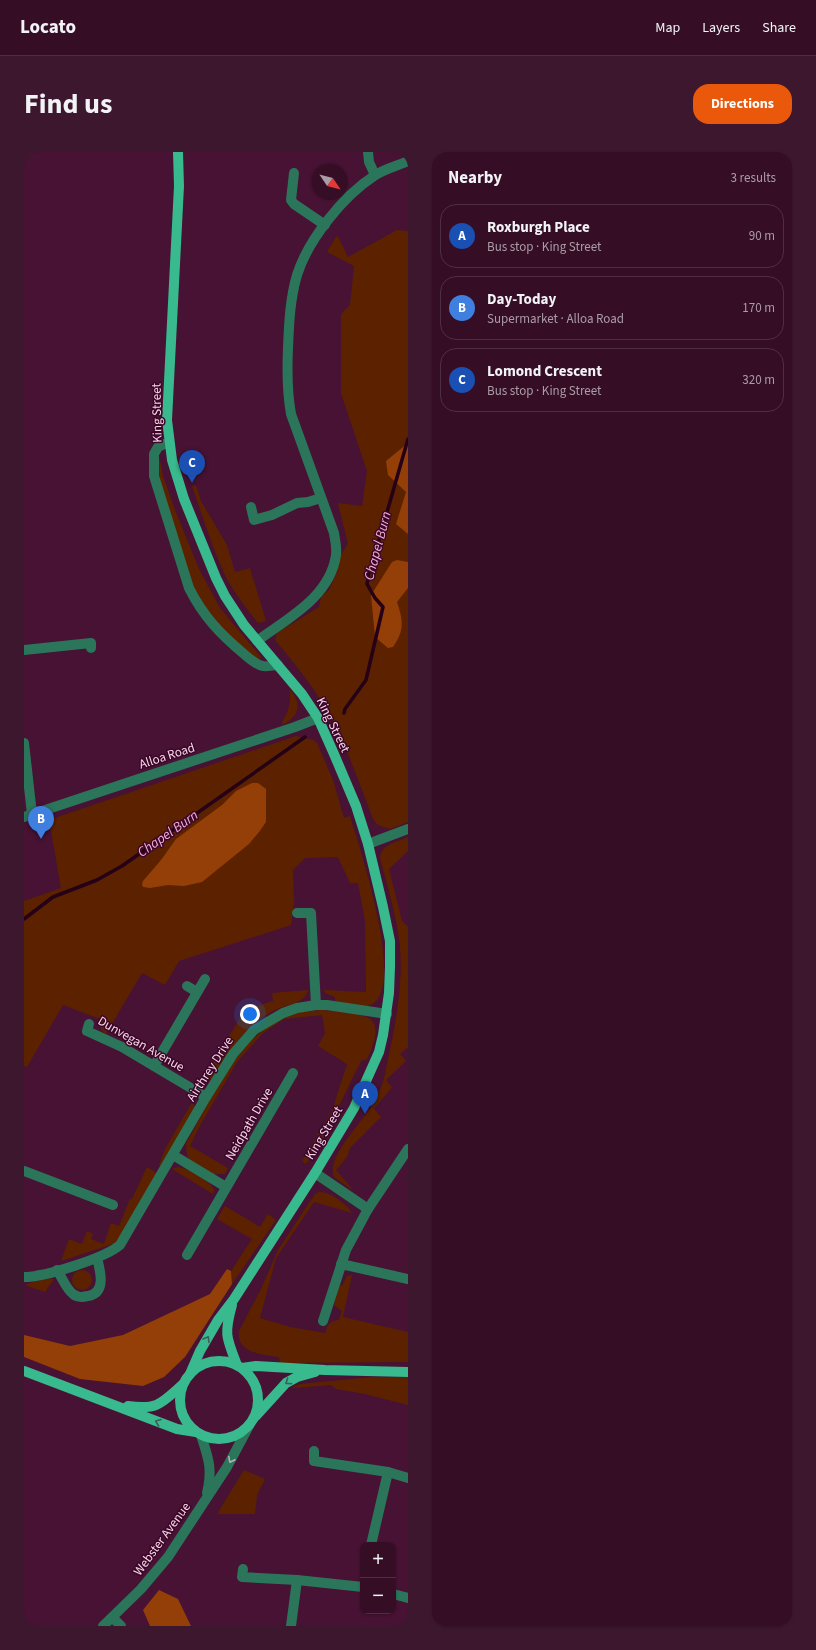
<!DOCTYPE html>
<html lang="en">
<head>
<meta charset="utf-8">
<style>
  body { margin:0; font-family:"Source Sans 3",sans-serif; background:#3d172e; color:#f1f3f6 }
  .controls { position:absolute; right:12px; bottom:12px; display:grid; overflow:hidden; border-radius:8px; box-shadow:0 1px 3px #0004 }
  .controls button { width:36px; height:36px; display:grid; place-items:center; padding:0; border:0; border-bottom:1px solid #4f2e43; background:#350e26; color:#f1f3f6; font:20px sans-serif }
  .compass { position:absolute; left:288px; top:12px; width:36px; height:36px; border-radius:50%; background:#350e26; box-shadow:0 1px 3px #0004; rotate:125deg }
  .you { position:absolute; left:226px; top:862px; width:14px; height:14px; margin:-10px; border:3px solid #fff; border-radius:50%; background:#1a73e8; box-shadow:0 0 0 6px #1a73e833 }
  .badge { display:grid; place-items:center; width:26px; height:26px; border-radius:50%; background:#ea580c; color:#fff; font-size:13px; font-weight:700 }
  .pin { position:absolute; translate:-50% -33px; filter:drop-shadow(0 1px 2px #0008) }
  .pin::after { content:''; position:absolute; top:21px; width:14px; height:12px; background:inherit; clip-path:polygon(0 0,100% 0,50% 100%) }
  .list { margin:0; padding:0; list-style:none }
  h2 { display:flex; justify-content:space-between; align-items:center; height:52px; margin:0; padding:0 16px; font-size:17px }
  h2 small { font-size:13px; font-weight:400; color:#aa9ca7 }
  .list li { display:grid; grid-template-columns:26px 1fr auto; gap:12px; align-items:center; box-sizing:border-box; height:64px; margin:0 8px 8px; padding:0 8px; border:1px solid #4f2e43; border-radius:16px }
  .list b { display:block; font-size:15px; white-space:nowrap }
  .list p { margin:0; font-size:13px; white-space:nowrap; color:#aa9ca7 }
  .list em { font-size:13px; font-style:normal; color:#aa9ca7 }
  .map { position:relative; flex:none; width:384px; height:1474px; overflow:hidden; border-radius:16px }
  header { display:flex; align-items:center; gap:24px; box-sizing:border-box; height:56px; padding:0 20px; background:#350e26; border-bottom:1px solid #4f2e43 }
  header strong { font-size:19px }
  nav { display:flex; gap:22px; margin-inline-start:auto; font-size:14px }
  .intro { display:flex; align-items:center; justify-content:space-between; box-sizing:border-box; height:96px; padding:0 24px }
  h1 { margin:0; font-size:28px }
  .button { padding:10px 18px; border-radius:16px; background:#ea580c; color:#fff; font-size:14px; font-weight:700 }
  main { display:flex; gap:24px; padding:0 24px }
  aside { flex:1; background:#350e26; border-radius:16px; box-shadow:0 1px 3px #0004 }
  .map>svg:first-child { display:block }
  .green { fill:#5c2200 }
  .forest { fill:#943f07 }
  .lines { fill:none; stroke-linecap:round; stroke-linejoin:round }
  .stream { stroke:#250017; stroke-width:3.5 }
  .minor { stroke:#2b755a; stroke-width:10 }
  .major { stroke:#39b98e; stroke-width:10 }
  .oneway { stroke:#3a605c }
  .oneway2 { stroke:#b0b3b6 }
  .labels { text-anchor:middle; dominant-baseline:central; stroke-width:3; stroke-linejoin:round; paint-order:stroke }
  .street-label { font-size:13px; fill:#f8d5e7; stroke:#3b0729 }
  .water-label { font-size:14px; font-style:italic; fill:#f5aed4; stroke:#3b0729 }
</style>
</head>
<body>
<header>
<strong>Locato</strong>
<nav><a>Map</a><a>Layers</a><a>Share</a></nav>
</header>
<div class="intro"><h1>Find us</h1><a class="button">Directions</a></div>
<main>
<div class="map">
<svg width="384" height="1474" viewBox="0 0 384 1474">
  <rect width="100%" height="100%" fill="#471233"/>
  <!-- green -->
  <g class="green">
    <path d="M373,78l11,1v591l-18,7 -12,-4 -5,-6c-14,-37 -27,-75 -47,-110 -14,-25 -33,-47 -51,-69l2,-7 42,-26 2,-10 8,-7 8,-18 3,-16 8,-12 -10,-41 24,3 5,-35 -26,-78v-79l9,-9 4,-39 -27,-14 10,-17 11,22z"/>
    <path d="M135,303l4,21 12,34 24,59 21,39 41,49 -3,3 -36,-29 -24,-30 -38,-117 -2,-26z"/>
    <path d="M172,333l5,16 26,44 8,27 15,-4 16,53 -8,2c-12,-15 -23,-29 -32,-46 -14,-29 -23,-60 -34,-91z"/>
    <path d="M266,537c12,16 10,26 -7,36l-1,-3c7,-11 9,-20 8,-33z"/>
    <path d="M272,584l18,4 3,3 16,37 11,38 6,-2c9,30 57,172 21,189 -10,4 -26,-2 -36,-4v-4l-10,-4 -1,-3 42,2 -1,-72 -7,-37h-8l-12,-26 -33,1 -12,12 1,31 -3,24 -112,36 -14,24 -23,-12 -36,61 -5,-4 -1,-11 -37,-14 -36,62 -3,-1v-165l37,-13 -12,-68z"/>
    <path d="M384,685v14l-19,18 13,52 6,6v120l-8,7 6,7 -20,19 6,7 -18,22 7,8 -31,31 -3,9 -11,13 18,21 -20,-14c-8,-20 27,-53 37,-70 4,-6 8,-15 11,-22 3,-8 4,-18 6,-26 8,-36 15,-74 12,-112 -3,-30 -12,-59 -20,-89 1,-14 17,-16 28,-21z"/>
    <path d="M284,838c-4,15 -21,14 -33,20 -31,16 -45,40 -63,68l-4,4 -11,3 2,-5 4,-1 42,-69 28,-9 -1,-8z"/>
    <path d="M299,858c38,5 68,0 44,49l-6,2 -40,81 -15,22 -4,-3 30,-50 15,-47 -29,-18 7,-13 -3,-18 -38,4 -21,14 -26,29 -39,67 -8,17 38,22 -3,6h-12l-22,-13 -4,-5 -1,-12c26,-46 51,-109 104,-129 10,-4 22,-4 33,-5z"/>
    <path d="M170,947v10l-33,56h-2l6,-16z"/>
    <path d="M123,1015l10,6 -41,70 -55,18 8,-22 13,5 5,-13 6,3 -2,5 13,5 7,-21 8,3 11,-27h2z"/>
    <path d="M154,1015c10,1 32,14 36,23l-1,4 -41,-25z"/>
    <path d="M295,1040c12,0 27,11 33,21l-38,-11 -38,56 -16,60 30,9 35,6c3,-9 4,-12 14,-13l3,-9 -8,-6 5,-20 3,1 5,-10 5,-1 -9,42 65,15v30l-128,1 -1,-6c-16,-2 -43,-4 -40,-26l22,-42 17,-39 37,-56z"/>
    <path d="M201,1054l35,21 8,-13 8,6 -44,64 -1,-13 21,-32 -35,-20z"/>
    <circle cx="58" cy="1128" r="10"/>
    <path d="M24,1126l6,1 -9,13 -18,-6v-2z"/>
    <path d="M348,1225h36v28l-43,-11 -29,-5 -5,-4 -37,3 -1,-1 7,-3z"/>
    <path d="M220,1318l21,9 -8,16 -2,19h-38z"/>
  </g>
  <!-- forest -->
  <g class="forest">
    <path d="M384,291v91l-12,-10 10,-32 -18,-17 -2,-14z"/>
    <path d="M373,408l11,2v26l-11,14c6,18 8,28 -4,45l-5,1 -13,-11 -4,-42 21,-33z"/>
    <path d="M228,631h6l8,6v33l-7,10 -10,12 -47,38 -18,4 -16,-1 -18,3 -7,-1 -1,-3 1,-3 18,-21 15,-21 46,-34 14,-14z"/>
    <path d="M203,1117l4,2 1,13 -47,73 -21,20 -21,9 -63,-7 -56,-22v-22l46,11 53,-11 87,-41z"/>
    <path d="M135,1438l19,9 13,27h-41l-7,-16z"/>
  </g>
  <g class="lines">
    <!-- stream -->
    <g class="stream">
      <path d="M320,561l1,-4 21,-29 17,-73 -8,-9 -8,-14 2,-12 6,-9 2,-16 31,-108"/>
      <path d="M0,767l29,-22 44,-17 25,-14 183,-129"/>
    </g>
    <!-- minor -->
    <g class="minor">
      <path d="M344,0l1,10 6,13"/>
      <path d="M270,21l-3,27 3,4 31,21"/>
      <path d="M145,290l-11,5 -4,7v22l35,112c14,28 31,46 55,66 6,5 12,11 19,12 4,1 10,-1 15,-1"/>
      <path d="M227,355l3,13 18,-5 25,-12 11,-1 13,-4"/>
      <path d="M233,489c31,-23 73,-44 79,-86 1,-7 -1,-15 -2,-22l-43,-119c-4,-22 -4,-44 -3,-66 1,-25 2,-49 9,-73 11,-35 46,-79 77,-99 10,-7 23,-10 34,-15"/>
      <path d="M0,498l67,-7v5"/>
      <path d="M0,591l8,71"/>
      <path d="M0,665l271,-90 23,-9"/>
      <path d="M344,692l40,-15"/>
      <path d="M273,761h14l5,92"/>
      <path d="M163,834l10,6"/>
      <path d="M65,872l-2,7 35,16 84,50"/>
      <path d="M130,914l51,-87"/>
      <path d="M149,1003l53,32"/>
      <path d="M0,1019l89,34"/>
      <path d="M291,1021l53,36"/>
      <path d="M163,1103l106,-182"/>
      <path d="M317,1112l67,15"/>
      <path d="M33,1118c5,7 9,19 16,24 5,4 10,3 15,2 19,-3 12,-26 9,-38"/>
      <path d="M0,1125c21,0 81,-19 96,-32l86,-148 27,-43 21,-24 29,-17 14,-5 19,-3h11l60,9"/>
      <path d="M299,1169l23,-71 22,-41 40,-60"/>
      <path d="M177,1283c7,23 12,33 6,58"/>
      <path d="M290,1299v10l74,11 -17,73"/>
      <path d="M364,1320l20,6"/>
      <path d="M219,1417l-1,8 55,3 66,7"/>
      <path d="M369,1442l15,4"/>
      <path d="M89,1466l8,8"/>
      <path d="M79,1474l38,-37 27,-32 59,-90 22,-41"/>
      <path d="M267,1474l6,-46"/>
    </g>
    <!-- major -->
    <g class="major">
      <path d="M154,0l1,34 -12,234 5,40 12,39 32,79 9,18 19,29 58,69 16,24 16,36 22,52 12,38 15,63 7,34v26l-1,26 -6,42 -4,17 -25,56 -39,65 -81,126 -16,21 -18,31 -10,23"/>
      <path d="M208,1153c-8,29 -6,32 5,60"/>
      <circle cx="195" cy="1248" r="39"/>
      <path d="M218,1216l14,-2 69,4 83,2"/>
      <path d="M0,1219l153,58 19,3"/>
      <path d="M104,1254c29,4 33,-2 54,-21"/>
      <path d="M232,1264l30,-33 11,-6 18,-5"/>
    </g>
  </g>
  <!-- one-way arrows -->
  <defs><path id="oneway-chevron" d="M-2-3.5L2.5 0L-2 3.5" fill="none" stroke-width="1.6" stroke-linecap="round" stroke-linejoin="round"/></defs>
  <g class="oneway">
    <use href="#oneway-chevron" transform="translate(183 1187) rotate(-59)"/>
    <use href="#oneway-chevron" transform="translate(264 1230) rotate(146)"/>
    <use href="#oneway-chevron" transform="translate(134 1270) rotate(-159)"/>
  </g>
  <use class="oneway2" href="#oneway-chevron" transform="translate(207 1308) rotate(117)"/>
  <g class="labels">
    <!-- street labels -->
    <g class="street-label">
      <text transform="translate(133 261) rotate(-91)">King Street</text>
      <text transform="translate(309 573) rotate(64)">King Street</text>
      <text transform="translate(143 604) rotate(-18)">Alloa Road</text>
      <text transform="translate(117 892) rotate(30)">Dunvegan Avenue</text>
      <text transform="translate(186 917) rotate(-57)">Airthrey Drive</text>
      <text transform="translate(225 972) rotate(-60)">Neidpath Drive</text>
      <text transform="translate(300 981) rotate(-59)">King Street</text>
      <text transform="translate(138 1387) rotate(-54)">Webster Avenue</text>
    </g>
    <!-- water labels -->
    <g class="water-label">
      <text transform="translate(354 394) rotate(-75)">Chapel Burn</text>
      <text transform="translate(144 682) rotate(-35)">Chapel Burn</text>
    </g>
  </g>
</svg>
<div class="controls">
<button>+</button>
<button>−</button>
</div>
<svg class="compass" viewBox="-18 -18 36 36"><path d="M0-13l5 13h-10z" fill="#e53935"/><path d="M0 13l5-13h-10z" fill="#aa9ca7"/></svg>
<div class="you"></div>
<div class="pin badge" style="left:341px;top:962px;background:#1a4fb4">A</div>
<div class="pin badge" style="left:17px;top:687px;background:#3f7fe0">B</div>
<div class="pin badge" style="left:168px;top:331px;background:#1a4fb4">C</div>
</div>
<aside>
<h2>Nearby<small>3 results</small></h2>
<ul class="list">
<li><span class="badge" style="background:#1a4fb4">A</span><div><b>Roxburgh Place</b><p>Bus stop · King Street</p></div><em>90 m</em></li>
<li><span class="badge" style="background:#3f7fe0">B</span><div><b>Day-Today</b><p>Supermarket · Alloa Road</p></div><em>170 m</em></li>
<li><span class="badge" style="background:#1a4fb4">C</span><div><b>Lomond Crescent</b><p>Bus stop · King Street</p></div><em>320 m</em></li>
</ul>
</aside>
</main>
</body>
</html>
